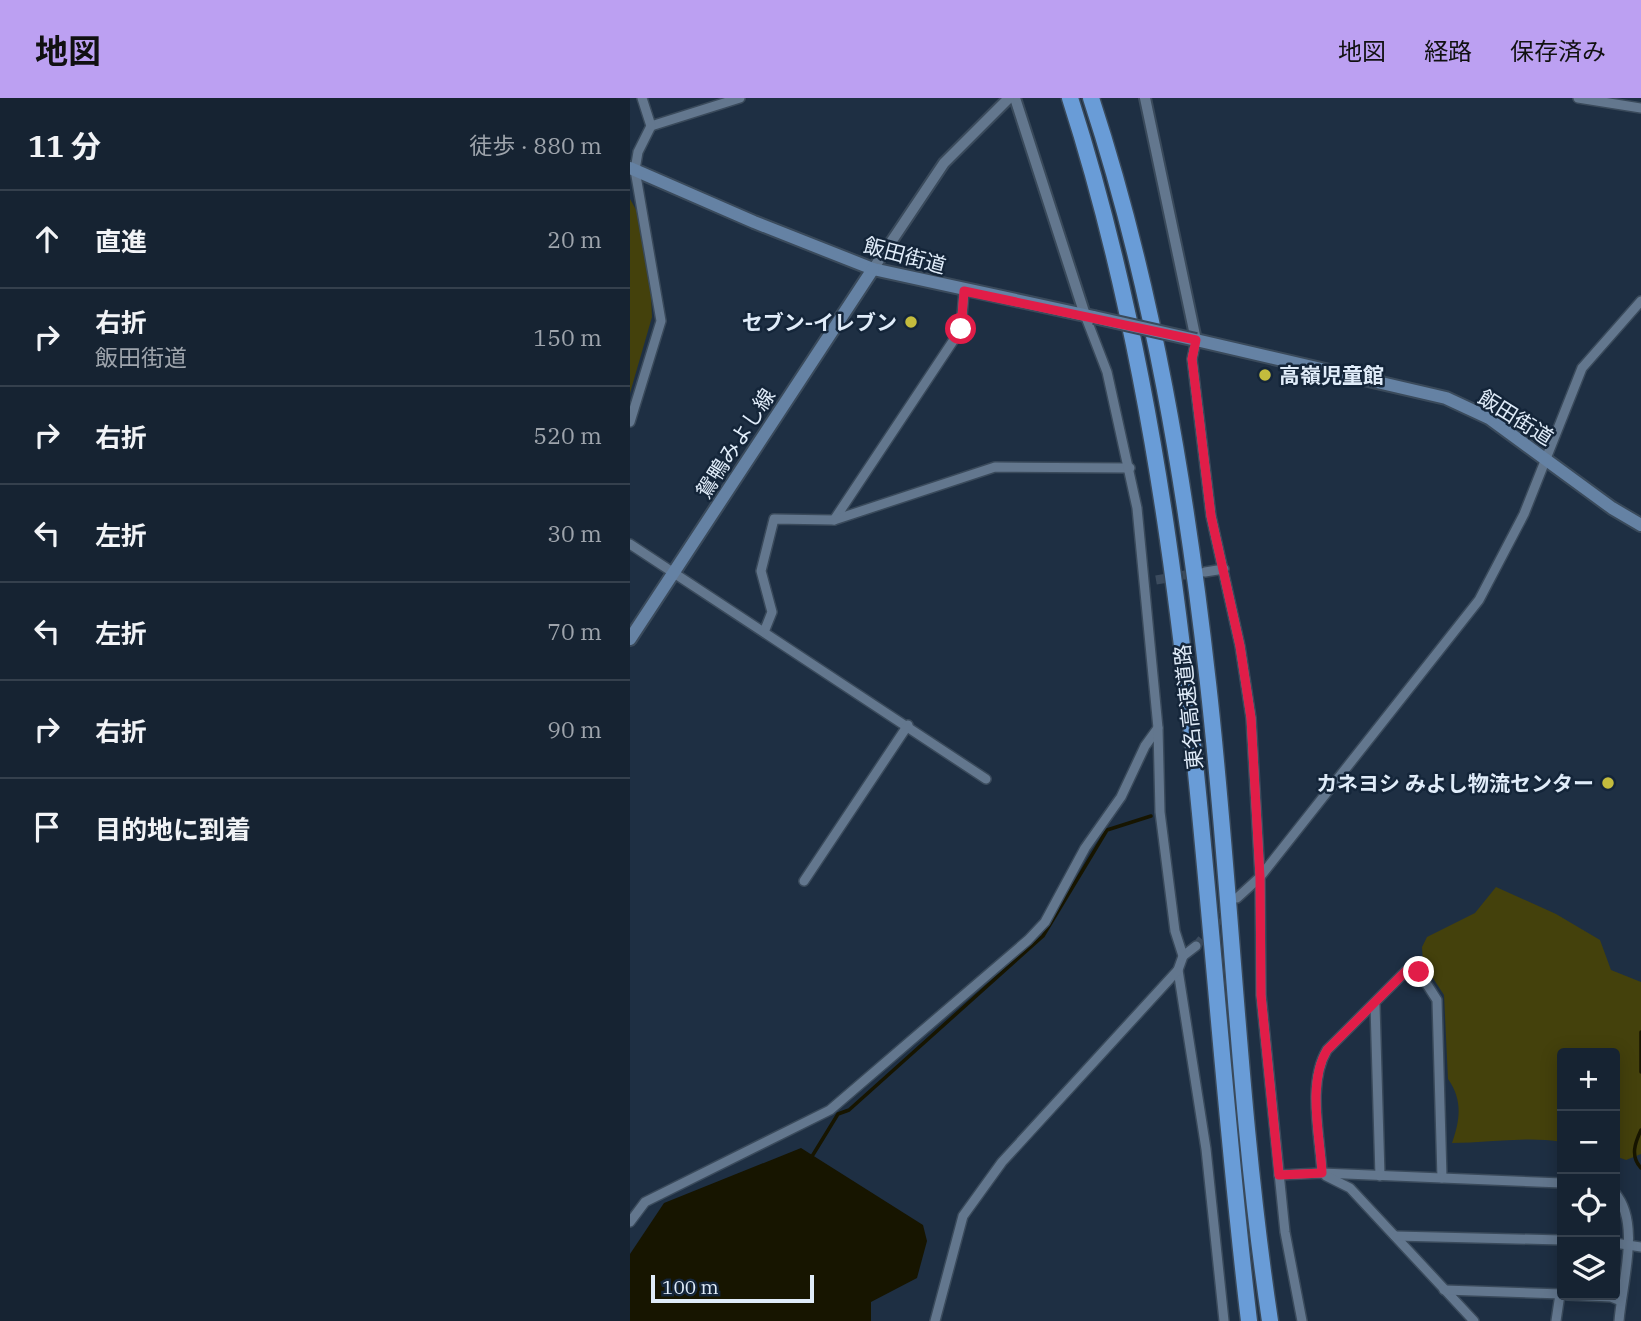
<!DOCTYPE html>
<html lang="ja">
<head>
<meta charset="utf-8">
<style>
  body { margin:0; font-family:"IBM Plex Serif","Noto Sans JP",serif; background:#1f2b3a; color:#f1f3f6 }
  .controls { position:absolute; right:21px; bottom:21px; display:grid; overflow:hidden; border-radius:7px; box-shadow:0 4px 18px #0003 }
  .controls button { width:63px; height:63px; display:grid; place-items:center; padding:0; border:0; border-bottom:2px solid #35404d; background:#162332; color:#f1f3f6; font:35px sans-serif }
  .scale { position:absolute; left:21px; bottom:18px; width:163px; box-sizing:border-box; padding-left:7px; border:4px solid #e0ecf9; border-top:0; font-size:19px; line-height:24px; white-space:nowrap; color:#e0ecf9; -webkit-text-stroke:5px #142539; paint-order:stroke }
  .stop { position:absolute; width:21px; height:21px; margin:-16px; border:5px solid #e11d48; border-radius:50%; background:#fff }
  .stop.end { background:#e11d48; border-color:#fff; box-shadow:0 2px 7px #0008 }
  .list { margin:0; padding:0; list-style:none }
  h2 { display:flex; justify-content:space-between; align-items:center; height:91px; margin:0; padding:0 28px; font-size:30px }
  h2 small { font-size:23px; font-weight:400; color:#9ea4ac }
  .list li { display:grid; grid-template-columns:46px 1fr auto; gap:21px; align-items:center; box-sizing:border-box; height:98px; padding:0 28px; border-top:2px solid #35404d }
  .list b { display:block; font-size:26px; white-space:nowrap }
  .list p { margin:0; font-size:23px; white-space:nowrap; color:#9ea4ac }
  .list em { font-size:23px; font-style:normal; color:#9ea4ac }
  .icon { flex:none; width:38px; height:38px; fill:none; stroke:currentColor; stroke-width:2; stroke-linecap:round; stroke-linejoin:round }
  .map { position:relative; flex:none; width:1011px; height:1223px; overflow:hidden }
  header { display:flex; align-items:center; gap:42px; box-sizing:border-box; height:98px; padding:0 35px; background:#bca0f2; color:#111 }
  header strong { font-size:33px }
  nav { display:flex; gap:38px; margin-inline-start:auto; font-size:24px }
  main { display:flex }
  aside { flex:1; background:#162332 }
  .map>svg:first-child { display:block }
  .green { fill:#44410c }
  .water { fill:#171500 }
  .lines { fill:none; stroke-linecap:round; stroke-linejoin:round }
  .stream { stroke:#171500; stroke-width:3.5 }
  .minor-tunnel { stroke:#3b4b5e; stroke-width:9; stroke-dasharray:9 4.5; stroke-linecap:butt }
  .minor-casing { stroke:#3a4a5b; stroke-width:12 }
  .tertiary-casing { stroke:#3a4a5b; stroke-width:14 }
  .secondary-casing { stroke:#3a4a5b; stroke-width:16 }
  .motorway-casing { stroke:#3a4a5b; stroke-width:19 }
  .minor { stroke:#63778e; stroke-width:9 }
  .tertiary { stroke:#63778e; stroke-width:10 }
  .secondary { stroke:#6582a4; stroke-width:12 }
  .motorway { stroke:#699cd7; stroke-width:16 }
  .secondary-bridge-casing { stroke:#3a4a5b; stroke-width:16; stroke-linecap:butt }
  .secondary-bridge { stroke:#6582a4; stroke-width:12 }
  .route { stroke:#e11d48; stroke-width:9 }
  .poi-dot { fill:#c4bc3d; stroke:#142539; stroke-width:2.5 }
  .labels { text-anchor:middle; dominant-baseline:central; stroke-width:5; stroke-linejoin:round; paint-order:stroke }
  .street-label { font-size:21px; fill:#e0ecf9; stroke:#142539 }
  .poi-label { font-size:21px; font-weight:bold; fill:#e0ecf9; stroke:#142539; text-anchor:end }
</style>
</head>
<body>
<header>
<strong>地図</strong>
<nav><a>地図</a><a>経路</a><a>保存済み</a></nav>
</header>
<main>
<aside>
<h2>11 分<small>徒歩 · 880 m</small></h2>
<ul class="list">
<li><svg class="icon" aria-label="ahead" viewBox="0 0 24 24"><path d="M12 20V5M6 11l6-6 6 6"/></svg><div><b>直進</b></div><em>20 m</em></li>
<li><svg class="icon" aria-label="right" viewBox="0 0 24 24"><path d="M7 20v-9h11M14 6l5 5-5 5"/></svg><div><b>右折</b><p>飯田街道</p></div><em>150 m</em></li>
<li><svg class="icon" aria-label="right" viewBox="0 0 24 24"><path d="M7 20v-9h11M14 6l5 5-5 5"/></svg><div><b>右折</b></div><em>520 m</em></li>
<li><svg class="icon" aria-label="left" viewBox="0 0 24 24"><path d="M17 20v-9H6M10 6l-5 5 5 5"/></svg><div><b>左折</b></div><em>30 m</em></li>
<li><svg class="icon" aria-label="left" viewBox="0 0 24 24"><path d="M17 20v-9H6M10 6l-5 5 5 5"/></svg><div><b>左折</b></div><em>70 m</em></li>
<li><svg class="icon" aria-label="right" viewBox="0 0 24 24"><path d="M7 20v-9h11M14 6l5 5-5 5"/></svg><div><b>右折</b></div><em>90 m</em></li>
<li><svg class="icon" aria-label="arrive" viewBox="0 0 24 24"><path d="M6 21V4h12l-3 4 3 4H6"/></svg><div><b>目的地に到着</b></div></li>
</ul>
</aside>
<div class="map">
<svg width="1011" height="1223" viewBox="0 0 1011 1223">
  <rect width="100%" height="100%" fill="#1e2f43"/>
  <!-- green -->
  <g class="green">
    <path d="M0,101l18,32 4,86 -22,76z"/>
    <path d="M866,789l60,27 44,26 11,30 30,12v172l-15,6 -11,-4v-103h-53v89c-37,-6 -73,1 -110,1 8,-23 11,-43 -4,-64l-4,-84 -21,-32 -1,-16 5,-10 48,-24z"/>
  </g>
  <!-- water -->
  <path class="water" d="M171,1050l122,77 4,16 -10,37 -46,24v19h-241v-67l34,-51z"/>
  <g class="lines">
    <!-- stream -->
    <g class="stream">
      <path d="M1011,934v40"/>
      <path d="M1011,1032c-6,13 -11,26 0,38"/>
      <path d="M181,1060l27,-44 11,-4 194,-174 64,-106 44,-14"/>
    </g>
    <!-- minor-tunnel -->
    <g class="minor-tunnel">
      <path d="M526,482l40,-7"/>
      <path d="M566,848l33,-38"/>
    </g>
    <defs>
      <g id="minor">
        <path d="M948,0l63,10"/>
        <path d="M21,28l89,-28"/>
        <path d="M566,242l-4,19 19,157 29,130 11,72 9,159 1,118 24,237 17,89"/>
        <path d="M0,324l31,-101 -26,-151 3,-18 13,-26 -9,-28"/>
        <path d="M204,422l127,-191 3,-38"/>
        <path d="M0,446l356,235"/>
        <path d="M575,474l19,-3"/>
        <path d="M134,534l8,-20 -11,-41 13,-52 60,1 161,-53 135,1"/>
        <path d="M174,783l104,-156"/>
        <path d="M607,800l23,-21 219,-277 45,-86 58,-146 59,-67"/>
        <path d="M553,858l13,-10"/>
        <path d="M548,872l28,179 18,172"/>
        <path d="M745,907l5,171"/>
        <path d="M692,1075c-2,-37 -15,-90 5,-123l79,-79 13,1 18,28 5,178"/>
        <path d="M649,1077l43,-2 240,10"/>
        <path d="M696,1078l24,12 124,133"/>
        <path d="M985,1095c26,30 7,89 4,128"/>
        <path d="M0,1124l15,-20 185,-92 198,-170 17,-18 40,-74 36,-51 24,-51 13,-18"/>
        <path d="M765,1138l167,4"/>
        <path d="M985,1145l26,4"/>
        <path d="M814,1192l118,4"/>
        <path d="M937,1197l44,2 10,4"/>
        <path d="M305,1223l28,-105 39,-54 176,-192 5,-14 -8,-25 -15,-119 -2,-84 -21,-220 -30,-136 -22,-57"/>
        <path d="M926,1223l4,-27"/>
      </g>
      <g id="tertiary">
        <path d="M385,0l70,217"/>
        <path d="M515,0l51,242"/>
        <path d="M243,171l71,-106 65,-65"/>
      </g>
      <g id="secondary">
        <path d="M0,70l124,54 119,47 221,48"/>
        <path d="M566,242l250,58 43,20 123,90 29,17"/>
        <path d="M0,541l243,-370"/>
      </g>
      <g id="motorway">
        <path d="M440,0c127,395 130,814 179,1223"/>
        <path d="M461,0c62,189 95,388 117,585 24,212 30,426 62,638"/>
      </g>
    </defs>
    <!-- minor casing -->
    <use href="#minor" class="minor-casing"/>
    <!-- tertiary casing -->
    <use href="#tertiary" class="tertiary-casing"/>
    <!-- secondary casing -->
    <use href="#secondary" class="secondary-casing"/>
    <!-- motorway casing -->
    <use href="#motorway" class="motorway-casing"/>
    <!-- minor -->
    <use href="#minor" class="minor"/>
    <!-- tertiary -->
    <use href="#tertiary" class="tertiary"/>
    <!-- secondary -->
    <use href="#secondary" class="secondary"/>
    <!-- motorway -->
    <use href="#motorway" class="motorway"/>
    <defs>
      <path id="secondary-bridge" d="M464,219l102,23"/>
    </defs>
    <!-- secondary-bridge casing -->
    <use href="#secondary-bridge" class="secondary-bridge-casing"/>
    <!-- secondary-bridge -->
    <use href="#secondary-bridge" class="secondary-bridge"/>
  </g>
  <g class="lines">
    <!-- route -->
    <path class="route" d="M331,231l3,-38 232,49 -4,19 19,157 29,130 11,72 9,159 1,118 18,180 43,-2c-2,-37 -15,-90 5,-123l79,-79 13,1"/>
  </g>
  <!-- markers -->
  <g class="poi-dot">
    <circle cx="281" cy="224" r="7"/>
    <circle cx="635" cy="277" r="7"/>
    <circle cx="978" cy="685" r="7"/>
  </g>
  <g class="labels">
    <!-- street labels -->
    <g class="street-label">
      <text transform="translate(275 157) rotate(15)">飯田街道</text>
      <text transform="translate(886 319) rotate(32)">飯田街道</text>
      <text transform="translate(105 345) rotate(-57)">鴛鴨みよし線</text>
      <text transform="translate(558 609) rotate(-96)">東名高速道路</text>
    </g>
    <!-- poi labels -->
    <g class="poi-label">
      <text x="267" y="224">セブン-イレブン</text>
      <text x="649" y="277" text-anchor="start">高嶺児童館</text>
      <text x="964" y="685">カネヨシ みよし物流センター</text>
    </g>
  </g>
</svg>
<div class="controls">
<button>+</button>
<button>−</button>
<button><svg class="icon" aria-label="locate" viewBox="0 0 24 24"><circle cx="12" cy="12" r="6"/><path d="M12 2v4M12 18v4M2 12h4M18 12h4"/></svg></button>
<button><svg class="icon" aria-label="layers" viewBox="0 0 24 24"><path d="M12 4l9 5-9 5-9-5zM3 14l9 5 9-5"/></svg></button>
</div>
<div class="scale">100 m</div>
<div class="stop" style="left:331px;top:231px"></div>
<div class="stop end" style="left:789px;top:874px"></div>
</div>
</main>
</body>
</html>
